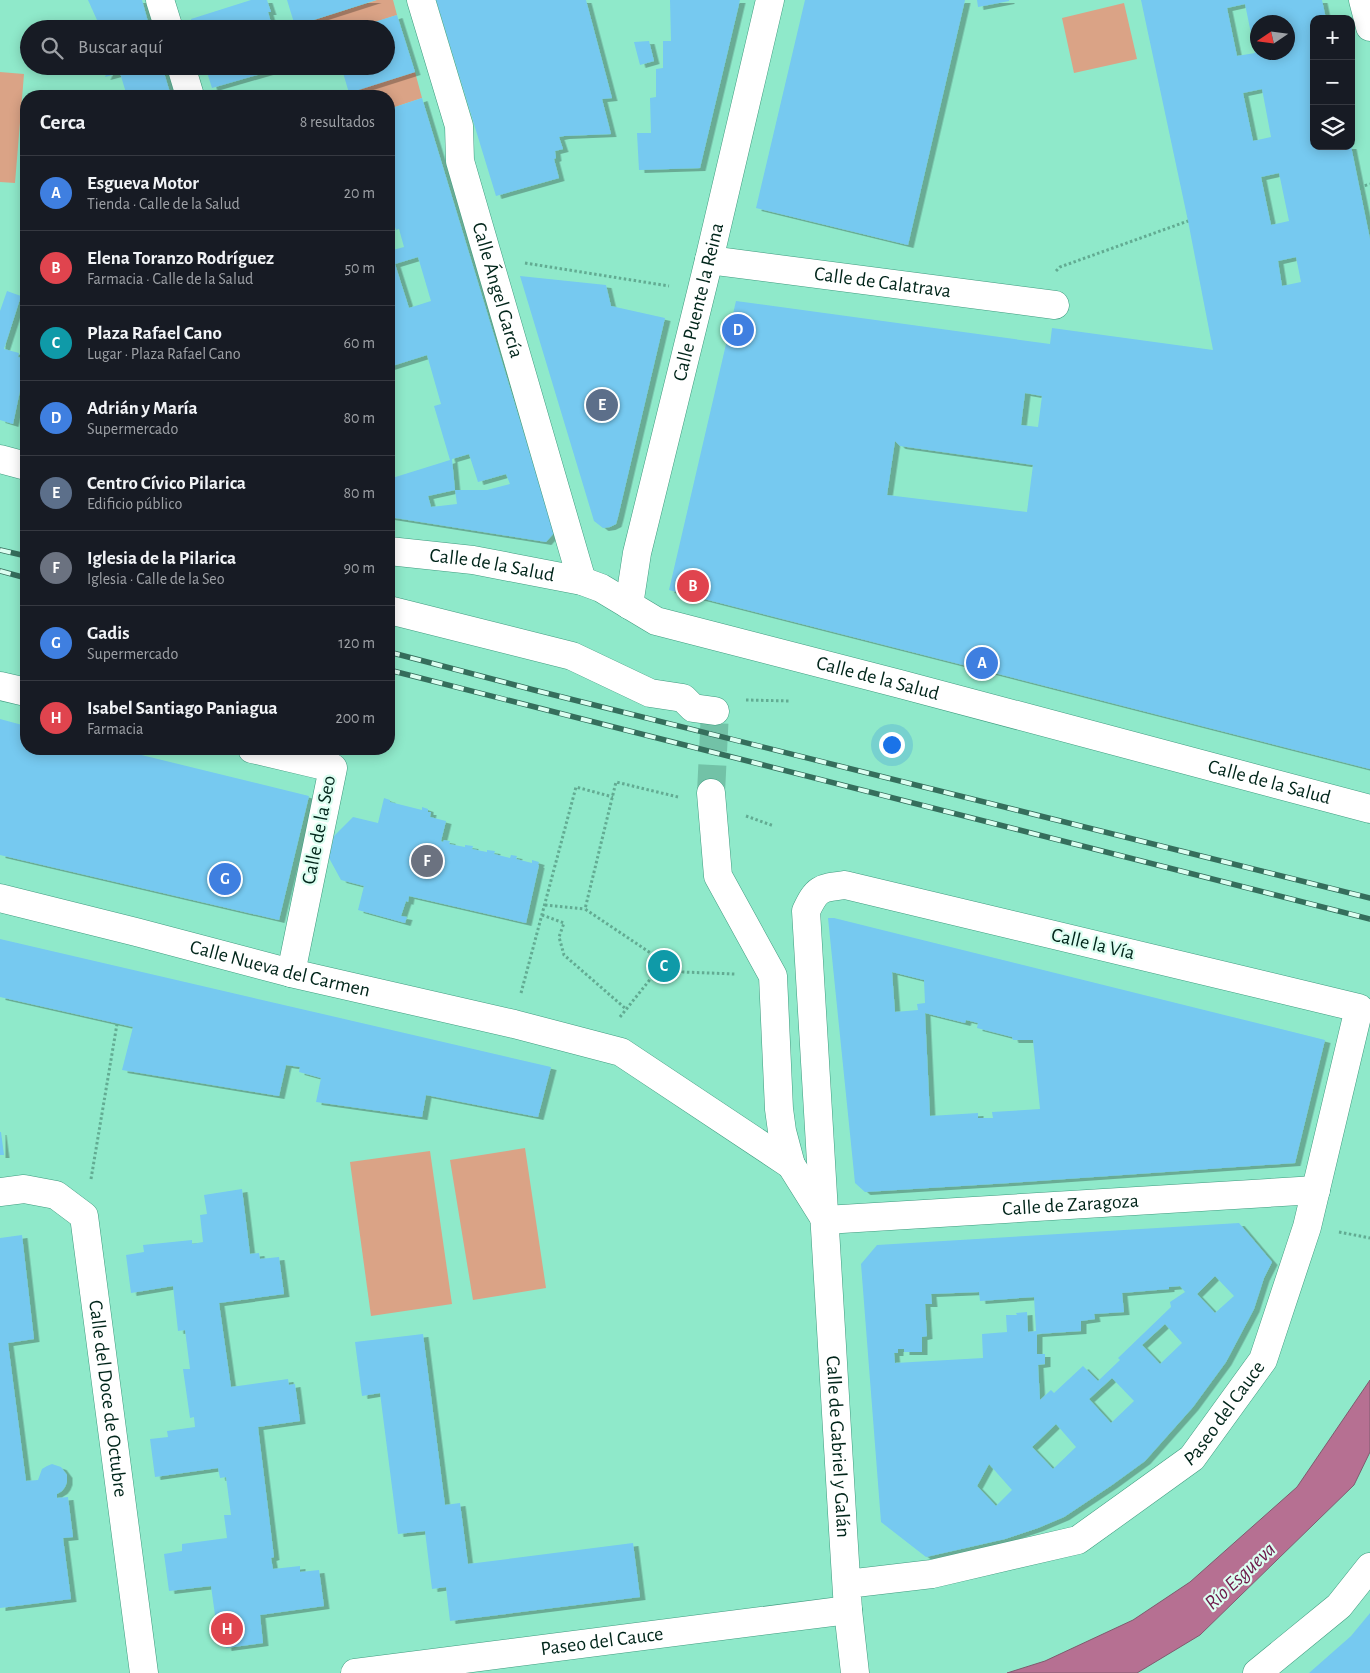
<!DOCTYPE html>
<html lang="es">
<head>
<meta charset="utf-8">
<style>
  body { margin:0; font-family:"Alegreya Sans",sans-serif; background:#20242c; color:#f1f3f6 }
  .controls { position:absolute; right:15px; top:15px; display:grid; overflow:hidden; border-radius:10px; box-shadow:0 2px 12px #0003 }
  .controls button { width:45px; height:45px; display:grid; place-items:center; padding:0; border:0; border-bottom:1px solid #363941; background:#171b24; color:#f1f3f6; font:25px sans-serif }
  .compass { position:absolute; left:1250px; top:15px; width:45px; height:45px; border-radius:50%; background:#171b24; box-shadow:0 2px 12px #0003; rotate:257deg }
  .you { position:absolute; left:891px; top:744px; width:18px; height:18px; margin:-12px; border:4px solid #fff; border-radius:50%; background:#1a73e8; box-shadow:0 0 0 8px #1a73e833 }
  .badge { display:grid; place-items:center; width:32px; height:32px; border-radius:50%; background:#0b8043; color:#fff; font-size:16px; font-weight:700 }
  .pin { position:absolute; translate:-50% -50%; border:2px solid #fff; box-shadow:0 1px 5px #0006 }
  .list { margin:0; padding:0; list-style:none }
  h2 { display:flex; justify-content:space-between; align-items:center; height:65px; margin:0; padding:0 20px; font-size:21px }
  h2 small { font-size:16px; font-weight:400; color:#9ea1a6 }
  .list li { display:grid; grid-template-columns:32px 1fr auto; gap:15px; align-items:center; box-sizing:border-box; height:75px; padding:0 20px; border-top:1px solid #363941 }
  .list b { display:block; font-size:19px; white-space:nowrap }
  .list p { margin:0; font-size:16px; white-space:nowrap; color:#9ea1a6 }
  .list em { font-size:16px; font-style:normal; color:#9ea1a6 }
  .icon { flex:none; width:28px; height:28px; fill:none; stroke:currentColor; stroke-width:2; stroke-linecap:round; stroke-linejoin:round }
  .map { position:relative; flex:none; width:1370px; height:1673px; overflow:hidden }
  .search { position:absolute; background:#171b24; box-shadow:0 2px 12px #0003; left:20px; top:20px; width:375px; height:55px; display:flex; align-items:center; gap:12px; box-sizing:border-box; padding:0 18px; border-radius:28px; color:#9ea1a6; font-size:19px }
  .panel { position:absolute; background:#171b24; box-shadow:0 2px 12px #0003; left:20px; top:90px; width:375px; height:665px; border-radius:20px }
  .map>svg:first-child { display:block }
  .green { fill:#daa386 }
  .water { fill:#b67092; stroke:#7f5a6e }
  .building { fill:#76c9f0; fill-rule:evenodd; filter:url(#shadow) }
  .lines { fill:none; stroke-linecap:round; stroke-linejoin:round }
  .minor-tunnel { stroke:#72c2a7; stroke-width:28; stroke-dasharray:28 14; stroke-linecap:butt }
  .minor-casing { stroke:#3f9b7f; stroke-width:29 }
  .path { stroke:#62ab92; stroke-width:3; stroke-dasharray:2.5 2.5; stroke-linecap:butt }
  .minor { stroke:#fff; stroke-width:28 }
  .rail-casing { stroke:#356e5c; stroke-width:5.5 }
  .rail { stroke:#dcfef1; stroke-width:4; stroke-dasharray:11; stroke-linecap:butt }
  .labels { text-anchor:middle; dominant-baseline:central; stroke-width:4.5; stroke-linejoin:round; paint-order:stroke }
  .street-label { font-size:20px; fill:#00251a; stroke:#dcfef1 }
  .water-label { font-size:21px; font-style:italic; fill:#6d194a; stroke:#dcfef1 }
</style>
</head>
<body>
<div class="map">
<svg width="1370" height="1673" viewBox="0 0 1370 1673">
  <defs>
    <filter id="shadow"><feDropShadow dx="5.5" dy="3" stdDeviation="0" flood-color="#0004"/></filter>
  </defs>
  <rect width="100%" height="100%" fill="#8fe9ca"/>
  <!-- green -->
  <g class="green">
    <path d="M377,0h16l4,15 -44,14h-57l-1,-3z"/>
    <path d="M1124,3l13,56 -63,14 -12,-55z"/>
    <path d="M0,72l24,2 -9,109 -15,-1z"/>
    <path d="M415,72l7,26 -33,11v-13h-52z"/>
    <path d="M525,1148l21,140 -73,12 -23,-140z"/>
    <path d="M430,1151l22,153 -81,12 -21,-154z"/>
  </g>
  <!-- water -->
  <path class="water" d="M1370,1380v72l-16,33 -154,150 -63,38h-130l38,-12 88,-41 57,-38 107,-95z"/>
  <!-- building -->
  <g class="building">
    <path d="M88,0h54l8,29h-49z"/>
    <path d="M251,0h16l4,12h-3l5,17h-80l-2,-10z"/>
    <path d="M287,0h89l-81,26z"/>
    <path d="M436,0h150l26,98 -10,1 9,35 -47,2 -5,1 4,12 -8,2 1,7 -2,1 5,19 -63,18z"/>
    <path d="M670,0h70l-40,168 -61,2 -2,-37h14l-1,-35 6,-1v-28l7,-1v-27h8z"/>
    <path d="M805,0h160l-57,245 -152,-37z"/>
    <path d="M977,0h32v1l-31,6z"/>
    <path d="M1141,0h181l4,19h-12v127h37l19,93v530l-701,-179 67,-289 314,43 2,-16 161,22 -25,-129zM1245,4l10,49 -18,3 -10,-48zM1258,22h30v30h-30zM1262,89l9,48 -18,4 -10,-48zM1279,173l10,48 -18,4 -10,-48zM1296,257l5,25 -19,4 -4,-25zM1025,393l17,3 -4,31 -17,-2zM895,441l5,5 133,19 -6,47 -140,-17z"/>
    <path d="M397,15l18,57 -66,21 -8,-27h45v-37l-31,-1z"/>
    <path d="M649,41l5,20 -14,4 -6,-23z"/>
    <path d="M110,66h52l9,30h-44l-7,-23 -15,4z"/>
    <path d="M205,66h80v1l-73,21z"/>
    <path d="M422,98l132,435 -8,9 -157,-25v-38l61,-19 -16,-54 7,-2 -14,-49 -38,12v-116l15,-4 -5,-18 -3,1 -4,-12 3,-1 -6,-20v-88zM418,257l13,44 -22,7 -14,-44zM469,454l9,28 28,-8 4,10 -23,6h-32l2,14 -26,3 -3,-11 27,-6 -3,-31z"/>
    <path d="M520,276l86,9 5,21 54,12 -47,199 -2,7 -6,3 -7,1 -9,-7z"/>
    <path d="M7,291l14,5 -17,53 15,4 -1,4 8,2v34l-6,-2 -7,33 -13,-4v-109z"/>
    <path d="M26,406v21l-5,-1z"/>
    <path d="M0,719l26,7v23h91l192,47 -30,124 -279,-65z"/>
    <path d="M384,798l6,2v2l32,8v-3l6,2v3h3l-1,5 16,4 -5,20 2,1 1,-2 6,1 -1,3 16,3v-2l8,1 -1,3 15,3v-2l8,1 -1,3 16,4 1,-3 6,1 -1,3 16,4v-3l7,2 -1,3h1l-13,58 -117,-27 -1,6 -2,-1 -5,15 6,1 -2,6 -47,-13 6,-24 -23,-6 -12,-22 5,-22 19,-19 25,6z"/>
    <path d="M828,918h6l491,122 -30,123 -286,20 -144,9 -10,-9zM892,972l32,8 1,23 -8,1 1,6 -23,2zM925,1013l40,10 1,-3 12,3 -1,5 35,9 1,3h20l7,69 -48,3 1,6h-15v-5l-48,3z"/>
    <path d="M0,939l551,128 -13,50 -112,-22 -4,22 -106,-15 5,-24 -22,-6 1,-5 -14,-2 -7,31 -157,-26 11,-43 -133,-30z"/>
    <path d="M0,1132h1l3,23h-4z"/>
    <path d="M242,1189l8,65 9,-1 1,6 19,-2 5,37 -65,9 12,84 57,-8 1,6 6,-1 5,37 -42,6 16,130 -3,1 2,11 27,-3v6l19,-2 5,36 -64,9 3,28 -37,5 -2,-19 -7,1 -6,-44 -42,5 -5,-37 18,-3v-7l45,-6 -3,-23h7l-5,-38 -6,1 -2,-10 -63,9 -5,-38 18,-2 -1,-6 28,-4 -1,-10 -4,1 -7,-49h7l-5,-39 -7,1 -5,-45 -42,7 -5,-38 18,-3 -1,-7 49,-5v4l11,-2 -3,-27 7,-1 -3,-19z"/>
    <path d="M1239,1223l33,39 -8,16 -10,31 -28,53 -33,45 -48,54 -33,24 -48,32 -26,11 -33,11 -79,18 -45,-35 -20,-258 16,-19zM1215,1276l19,20 -19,17 -18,-19zM1180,1286l5,6 -15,10 1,5 -53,51 2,2 -22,21 -15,-15 -29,27 -3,-3 -11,10 -2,-35 7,-1v-10h-8v-20l44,-3v-10l14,-2 -1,-5 30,-2 -2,-19 47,-4v-2zM979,1292l1,9 54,-4 2,34 -8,1 -1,-20 -11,1 1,2h-11l1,17 -25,2 1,24 -88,5 -1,-10h4v-4h6v3h18v-15l5,-1 -2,-32h7l-1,-10zM1165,1324l17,19 -22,21 -18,-19zM1112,1378l22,23 -23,22 -22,-24zM1056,1424l20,23 -23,22 -21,-22zM989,1464l23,26 -16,16 -19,-20z"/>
    <path d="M22,1235l12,104 -26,4 18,138 12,-1 4,-11 5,-3 5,-2 9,3 6,8v7l-2,5 -3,4 -5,3v4l11,-1 5,40 -10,1 8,61 -71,9v-370z"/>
    <path d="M423,1334l22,171 15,-2 8,61 165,-21 7,54 -190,24 -4,-34 -14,2 -7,-58 -27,3 -18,-141 -18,3 -7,-54z"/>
    <path d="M1370,1613v60h-61l42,-37z"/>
  </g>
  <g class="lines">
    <!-- minor-tunnel -->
    <path class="minor-tunnel" d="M711,793l4,-82"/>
    <defs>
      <g id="minor">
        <path d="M160,0l9,29"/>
        <path id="s1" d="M421,0l38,126 1,35 122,420"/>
        <path d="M1363,0l7,27"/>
        <path d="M181,66l9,30"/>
        <path id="s2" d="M709,260l346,45"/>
        <path d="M0,459l26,7"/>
        <path id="s3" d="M389,551l84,9 109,21 19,7 55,33 244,63 470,125"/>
        <path id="s4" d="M629,605l8,-52 72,-293 61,-260"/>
        <path d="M389,610l183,46 78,37 33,5 10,10 22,3"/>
        <path d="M0,686l26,6"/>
        <path d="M252,749l81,19 -42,205"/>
        <path d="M711,793l7,83 55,100 6,133 3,22 9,34"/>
        <path id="s5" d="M0,898l136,34 155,41 223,51 107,28 170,113 32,51"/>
        <path id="s6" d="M0,1192l24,-3 32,6 28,21 60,457"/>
        <path id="s7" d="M825,1220l491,-30"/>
        <path id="s8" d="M847,1584l85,-10 146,-34 114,-82 71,-98 44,-133 52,-219 -514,-123c-25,3 -28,3 -39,26l37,619 5,80 7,63"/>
        <path id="s9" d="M355,1673l493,-63"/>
        <path d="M1257,1673l82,-67 31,-39"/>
      </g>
    </defs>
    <!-- minor casing -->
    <use href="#minor" class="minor-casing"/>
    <!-- path -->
    <g class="path">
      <path d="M1360,187l10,-3"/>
      <path d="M525,263l144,23"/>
      <path d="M1056,271l4,-4 128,-46"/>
      <path d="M746,700l44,1"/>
      <path d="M678,797l-62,-15 -31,127 79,53 19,10 52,2"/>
      <path d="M746,816l28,10"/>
      <path d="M545,905l40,4"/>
      <path d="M542,915l22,8 -5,14 5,18 62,54"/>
      <path d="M521,993l55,-206 37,10"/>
      <path d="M620,1017l44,-55"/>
      <path d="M91,1179l26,-155"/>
      <path d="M1339,1232l31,6"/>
    </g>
    <!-- minor -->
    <use href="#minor" class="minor"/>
    <defs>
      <g id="rail">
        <path d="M0,550l26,6"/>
        <path d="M0,571l26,7"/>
        <path d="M389,652l145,38 836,208"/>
        <path d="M389,670l981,249"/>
      </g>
    </defs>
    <!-- rail casing -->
    <use href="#rail" class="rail-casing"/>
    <!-- rail -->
    <use href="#rail" class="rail"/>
  </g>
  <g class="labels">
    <!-- street labels -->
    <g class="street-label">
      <text stroke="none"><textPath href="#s2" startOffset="175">Calle de Calatrava</textPath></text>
      <text stroke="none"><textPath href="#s1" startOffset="301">Calle Ángel García</textPath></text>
      <text stroke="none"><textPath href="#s4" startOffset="311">Calle Puente la Reina</textPath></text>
      <text stroke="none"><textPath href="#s3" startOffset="104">Calle de la Salud</textPath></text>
      <text stroke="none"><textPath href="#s3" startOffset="509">Calle de la Salud</textPath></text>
      <text stroke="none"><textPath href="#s3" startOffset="914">Calle de la Salud</textPath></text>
      <text transform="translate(319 830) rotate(-79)">Calle de la Seo</text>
      <text transform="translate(1093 944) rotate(13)">Calle la Vía</text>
      <text stroke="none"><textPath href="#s5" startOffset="289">Calle Nueva del Carmen</textPath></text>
      <text stroke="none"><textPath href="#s7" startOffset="246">Calle de Zaragoza</textPath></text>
      <text stroke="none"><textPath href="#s6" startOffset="276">Calle del Doce de Octubre</textPath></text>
      <text stroke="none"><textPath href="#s8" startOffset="431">Paseo del Cauce</textPath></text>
      <text stroke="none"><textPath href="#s8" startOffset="1978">Calle de Gabriel y Galán</textPath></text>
      <text stroke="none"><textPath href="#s9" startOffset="249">Paseo del Cauce</textPath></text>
    </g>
    <!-- water labels -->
    <g class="water-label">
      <text transform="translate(1240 1576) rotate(-43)">Río Esgueva</text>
    </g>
  </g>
</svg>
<div class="controls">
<button>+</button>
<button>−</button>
<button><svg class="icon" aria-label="layers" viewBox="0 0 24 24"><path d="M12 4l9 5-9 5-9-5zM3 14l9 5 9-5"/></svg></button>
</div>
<svg class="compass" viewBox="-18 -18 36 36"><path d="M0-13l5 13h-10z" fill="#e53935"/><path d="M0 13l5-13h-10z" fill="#9ea1a6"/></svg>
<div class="you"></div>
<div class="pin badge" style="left:982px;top:663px;background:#3f7fe0">A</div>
<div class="pin badge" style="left:693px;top:586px;background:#e0444e">B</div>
<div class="pin badge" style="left:664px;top:966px;background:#0f9aa8">C</div>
<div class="pin badge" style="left:738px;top:330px;background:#3f7fe0">D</div>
<div class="pin badge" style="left:602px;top:405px;background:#5c6f8a">E</div>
<div class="pin badge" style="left:427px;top:861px;background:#6b7280">F</div>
<div class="pin badge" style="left:225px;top:879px;background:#3f7fe0">G</div>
<div class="pin badge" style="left:227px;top:1629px;background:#e0444e">H</div>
<div class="search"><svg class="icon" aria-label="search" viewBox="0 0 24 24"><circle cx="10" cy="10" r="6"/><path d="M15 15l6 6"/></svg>Buscar aquí</div>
<section class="panel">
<h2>Cerca<small>8 resultados</small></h2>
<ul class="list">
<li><span class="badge" style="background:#3f7fe0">A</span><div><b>Esgueva Motor</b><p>Tienda · Calle de la Salud</p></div><em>20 m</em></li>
<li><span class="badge" style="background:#e0444e">B</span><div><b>Elena Toranzo Rodríguez</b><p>Farmacia · Calle de la Salud</p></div><em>50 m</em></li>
<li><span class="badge" style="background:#0f9aa8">C</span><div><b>Plaza Rafael Cano</b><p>Lugar · Plaza Rafael Cano</p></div><em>60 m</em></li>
<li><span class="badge" style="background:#3f7fe0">D</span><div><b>Adrián y María</b><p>Supermercado</p></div><em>80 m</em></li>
<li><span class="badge" style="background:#5c6f8a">E</span><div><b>Centro Cívico Pilarica</b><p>Edificio público</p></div><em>80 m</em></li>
<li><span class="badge" style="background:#6b7280">F</span><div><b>Iglesia de la Pilarica</b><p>Iglesia · Calle de la Seo</p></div><em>90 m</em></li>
<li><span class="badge" style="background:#3f7fe0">G</span><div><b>Gadis</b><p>Supermercado</p></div><em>120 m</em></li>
<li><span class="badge" style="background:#e0444e">H</span><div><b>Isabel Santiago Paniagua</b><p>Farmacia</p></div><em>200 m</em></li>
</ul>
</section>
</div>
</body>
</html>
